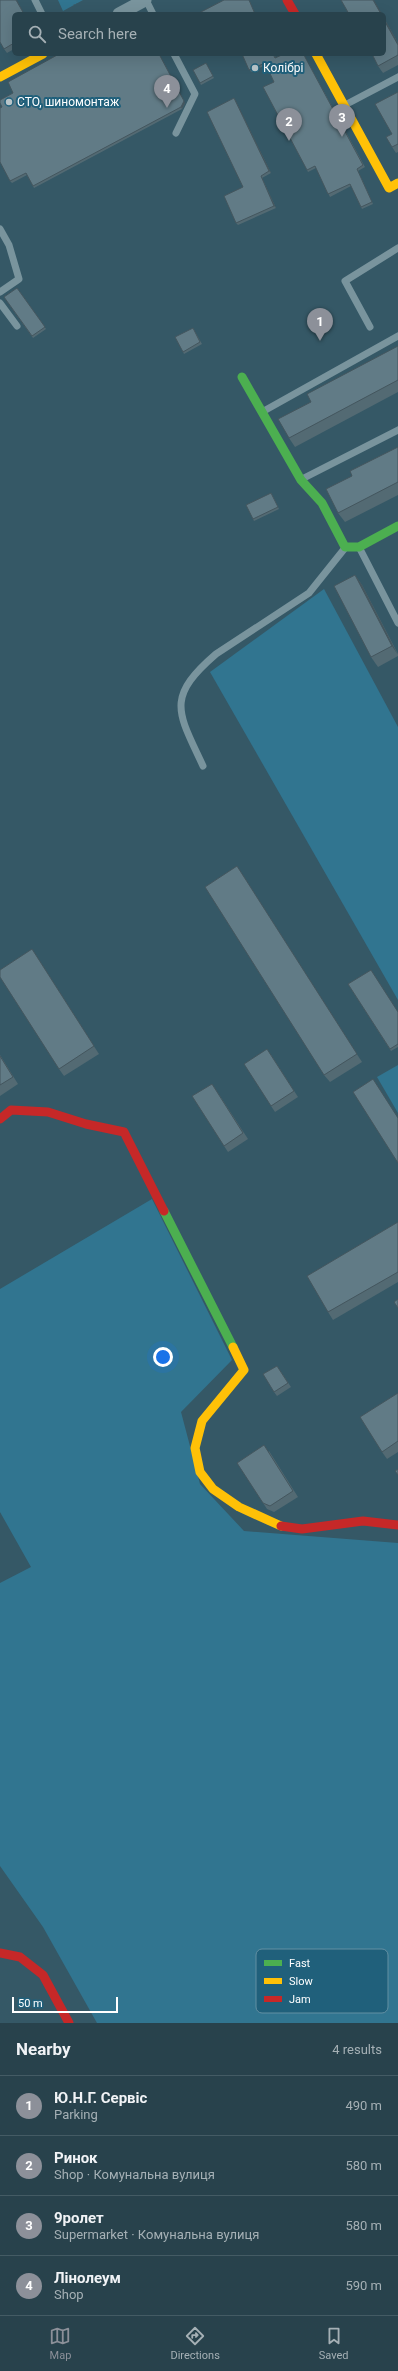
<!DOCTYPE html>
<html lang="en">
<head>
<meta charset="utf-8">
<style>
  body { margin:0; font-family:Roboto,sans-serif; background:#304953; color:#f1f3f6 }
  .scale { position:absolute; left:12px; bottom:10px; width:106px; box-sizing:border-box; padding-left:4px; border:2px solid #fff; border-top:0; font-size:11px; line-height:14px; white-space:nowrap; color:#fff; -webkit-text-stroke:3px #20607b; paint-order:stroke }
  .you { position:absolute; left:163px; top:1357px; width:14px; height:14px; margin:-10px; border:3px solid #fff; border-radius:50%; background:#1a73e8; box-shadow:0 0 0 6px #1a73e833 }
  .badge { display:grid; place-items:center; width:26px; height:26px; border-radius:50%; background:#8c9099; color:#fff; font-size:13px; font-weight:700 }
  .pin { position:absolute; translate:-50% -33px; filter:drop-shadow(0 1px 2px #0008) }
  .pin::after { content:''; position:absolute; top:21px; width:14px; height:12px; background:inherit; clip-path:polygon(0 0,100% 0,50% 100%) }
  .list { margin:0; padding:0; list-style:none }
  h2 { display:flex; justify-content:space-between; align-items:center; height:52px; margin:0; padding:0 16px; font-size:17px }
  h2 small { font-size:13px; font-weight:400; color:#a5b0b5 }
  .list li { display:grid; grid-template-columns:26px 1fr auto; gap:12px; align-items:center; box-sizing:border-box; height:60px; padding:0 16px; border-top:1px solid #445b64 }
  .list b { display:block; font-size:15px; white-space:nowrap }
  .list p { margin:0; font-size:13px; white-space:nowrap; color:#a5b0b5 }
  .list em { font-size:13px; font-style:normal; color:#a5b0b5 }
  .icon { flex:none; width:22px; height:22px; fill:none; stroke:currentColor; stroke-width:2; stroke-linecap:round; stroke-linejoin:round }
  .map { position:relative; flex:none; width:398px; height:2023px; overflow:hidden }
  .search { position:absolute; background:#28424c; box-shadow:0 4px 16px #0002; left:12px; right:12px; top:12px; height:44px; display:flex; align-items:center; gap:10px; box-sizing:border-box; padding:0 14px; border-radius:6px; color:#a5b0b5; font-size:15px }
  .sheet { height:292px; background:#28424c }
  nav { display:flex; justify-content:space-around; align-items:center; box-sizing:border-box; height:56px; border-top:1px solid #445b64; background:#28424c; font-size:11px; color:#a5b0b5 }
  nav a { display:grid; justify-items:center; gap:2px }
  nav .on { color:#8c9099 }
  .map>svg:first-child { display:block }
  .green { fill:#317590 }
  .park { fill:url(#park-tufts) }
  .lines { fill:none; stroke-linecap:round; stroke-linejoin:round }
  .lane { stroke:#79949d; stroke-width:7 }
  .street { stroke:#79949d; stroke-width:13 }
  .fast { stroke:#4caf50; stroke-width:9 }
  .slow { stroke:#ffc107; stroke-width:9 }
  .jam { stroke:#c62828; stroke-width:9 }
  .wall { fill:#536a73 }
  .shaded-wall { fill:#44565e }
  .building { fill:#617b86; stroke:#44565e }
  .poi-dot { fill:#b8c5c9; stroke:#20607b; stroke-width:1.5 }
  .labels { text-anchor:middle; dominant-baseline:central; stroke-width:4; stroke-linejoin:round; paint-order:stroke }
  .poi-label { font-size:12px; fill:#fff; stroke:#20607b; text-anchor:start }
  .key { fill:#20607b; stroke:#6390a3; stroke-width:1 }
  .key-label { font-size:11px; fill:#fff }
</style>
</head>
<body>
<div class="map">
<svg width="398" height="2023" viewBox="0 0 398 2023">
  <defs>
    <pattern id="park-tufts" width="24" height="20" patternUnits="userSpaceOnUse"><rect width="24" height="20" fill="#317590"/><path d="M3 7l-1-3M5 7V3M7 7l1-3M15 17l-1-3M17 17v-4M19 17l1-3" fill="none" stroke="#415c67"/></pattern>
  </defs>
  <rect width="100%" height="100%" fill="#355866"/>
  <!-- green -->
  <g class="green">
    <path d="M324,589l74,138v273l-188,-328z"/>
    <path d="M398,1065v48l-21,-36z"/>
    <path d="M152,1199l80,161 -51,52 19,72 44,47 154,12v480h-301l-54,-96 -43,-61v-283l31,-16 -31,-55v-223z"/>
  </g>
  <!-- park -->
  <path class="park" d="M58,0h25l-20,11z"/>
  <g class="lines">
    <!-- lane -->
    <g class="lane">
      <path d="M35,0l7,14"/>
      <path d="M146,0l7,14"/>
      <path d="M174,54l21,40 -19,39"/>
      <path d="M345,105l53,-28"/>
      <path d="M0,229l9,16 10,34 -19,13"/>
      <path d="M0,303l17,23"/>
      <path d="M370,327l-25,-46 53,-33"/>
      <path d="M262,412l136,-76"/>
      <path d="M302,479l96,-49"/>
      <path d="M359,547l39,76"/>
      <path d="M203,766c-25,-54 -38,-68 13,-112l93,-61 36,-45"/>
    </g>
    <!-- street -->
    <path class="street" d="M119,14l26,-14"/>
    <!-- fast -->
    <g class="fast">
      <path d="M242,377l59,103 21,23 23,44h14l39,-21"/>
      <path d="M164,1211l69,136"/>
    </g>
    <!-- slow -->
    <g class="slow">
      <path d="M316,54l73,134 9,-5"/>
      <path d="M0,77l43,-23"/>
      <path d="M233,1347l11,23 -42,51 -7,27 5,24 13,17 26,18 42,19"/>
    </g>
    <!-- jam -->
    <g class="jam">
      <path d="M287,0l8,14"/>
      <path d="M0,1119l11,-9 37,2 38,12 38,8 40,79"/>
      <path d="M281,1526l21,3 61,-8 35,4"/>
      <path d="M0,1953l20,4 23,18 26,48"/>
    </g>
  </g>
  <!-- wall -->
  <g class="wall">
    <path d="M14,14v35l-7,4 -3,-4z"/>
    <path d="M384,18l14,25v22l-15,8 -5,-7z"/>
    <path d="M242,54h32l2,4 30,1 59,108 -7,4 15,33 -11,5 -11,-23 -21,11 -14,-29 -8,4 -1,-2 -33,-88 -8,-17 -15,7z"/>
    <path d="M206,63l8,15 -13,7 -1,-2z"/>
    <path d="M398,92v60l-2,1 -4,-6v-13z"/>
    <path d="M13,93l172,10 -3,6 -148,79 -7,-13 -15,8 -2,-2 -8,-74z"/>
    <path d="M234,98l37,75 -9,5 14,30 -38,17 -2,-2 7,-36z"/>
    <path d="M17,288l29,41 -13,9 -29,-41z"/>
    <path d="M194,330l8,14 -18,10 -1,-2z"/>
    <path d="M398,346v46l-103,55 -6,-9 22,-36z"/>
    <path d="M398,447v48l-53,27 -7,-9 14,-37z"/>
    <path d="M271,493l8,16 -25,12 -1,-2z"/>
    <path d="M355,575l7,10 36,69v2l-20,11 -7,-10z"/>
    <path d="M242,874l120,188 -32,20 -6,-7z"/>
    <path d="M37,957l62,97 -35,22 -5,-7z"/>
    <path d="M348,984l50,28v35l-7,4z"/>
    <path d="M0,1055l18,29 -18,12z"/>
    <path d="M271,1055l27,42 -23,15 -4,-6z"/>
    <path d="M212,1084l36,55 -20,13 -4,-6z"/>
    <path d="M398,1222v60l-65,38 -5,-8z"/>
    <path d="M277,1366l14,21 -14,9 -3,-4z"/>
    <path d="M398,1393v59l-11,7 -5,-7z"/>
    <path d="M269,1451l29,46 -24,15 -7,-3 -4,-6z"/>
  </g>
  <!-- shaded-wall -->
  <g class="shaded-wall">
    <path d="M16,0h1l7,14z"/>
    <path d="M373,0h1l8,14h-1z"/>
    <path d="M384,18l14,25v2l-14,-25z"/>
    <path d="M159,54l26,49 -3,6 -1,-2z"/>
    <path d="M234,98l2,3 35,72 -2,-2z"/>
    <path d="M261,176l1,2 14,30 -2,-2z"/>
    <path d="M355,575l7,10 36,70 -6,-9z"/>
    <path d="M237,866l5,8 120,188 -5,-8z"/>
    <path d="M32,949l5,8 62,97 -5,-8z"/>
  </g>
  <!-- building -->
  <g class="building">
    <path d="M0,0h16l8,14h-10v29l-10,6 -4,-7z"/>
    <path d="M224,0h25l6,14h-58z"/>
    <path d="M341,0h32l8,14h-32z"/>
    <path d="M384,20l14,25v10l-20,11 -6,-12h12z"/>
    <path d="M59,54h100l25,47 -3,6 -148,79 -7,-13 -16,8 -10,-19v-54l2,-1 -2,-4v-3l13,-7 -5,-11z"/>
    <path d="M242,54h31l2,4 9,-4h20l1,3 58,108 -6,4 15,33 -11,5 -11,-23 -22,10 -13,-28 -8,4 -44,-83 11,-5 -9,-19 -16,7z"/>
    <path d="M206,63l7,13 -13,7 -7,-13z"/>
    <path d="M398,92v52l-6,3 -6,-10 6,-3 -17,-30z"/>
    <path d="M234,98l35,73 -8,5 13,30 -38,17 -12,-27 19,-9 -36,-75z"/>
    <path d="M17,288l28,39 -13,9 -28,-39z"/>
    <path d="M193,328l7,14 -17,10 -8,-15z"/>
    <path d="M398,346v34l-109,58 -11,-19 33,-17 -4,-8z"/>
    <path d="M398,447v35l-60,31 -12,-24 26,-13 -2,-5z"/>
    <path d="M271,493l7,14 -25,12 -7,-14z"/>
    <path d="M355,575l37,71 -21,11 -37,-71z"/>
    <path d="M237,866l120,188 -33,21 -119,-188z"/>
    <path d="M32,949l62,97 -35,23 -59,-92v-7z"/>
    <path d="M371,970l27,42v32l-8,5 -42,-65z"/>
    <path d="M267,1049l27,42 -23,15 -27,-42z"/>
    <path d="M0,1056l13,21 -13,8z"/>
    <path d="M373,1079l25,39v45l-45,-71z"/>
    <path d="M212,1084l31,49 -19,13 -32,-50z"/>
    <path d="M398,1222v50l-70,40 -21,-36z"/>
    <path d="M398,1299v9l-4,-6z"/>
    <path d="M277,1366l11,17 -14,9 -11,-18z"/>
    <path d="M398,1393v48l-16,11 -22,-35z"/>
    <path d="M264,1445l29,46 -23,15 -7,-3 -26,-40z"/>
    <path d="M398,1469v6l-3,-4z"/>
  </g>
  <!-- markers -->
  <g class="poi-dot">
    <circle cx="255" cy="68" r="4"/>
    <circle cx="9" cy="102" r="4"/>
  </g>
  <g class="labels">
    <!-- poi labels -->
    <g class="poi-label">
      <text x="263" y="68">Колібрі</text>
      <text x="17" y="102">СТО, шиномонтаж</text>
    </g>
  </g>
  <!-- legend -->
  <rect x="256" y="1949" width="132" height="64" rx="6" class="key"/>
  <rect x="264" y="1960" width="18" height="6" fill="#4caf50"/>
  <rect x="264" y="1978" width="18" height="6" fill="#ffc107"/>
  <rect x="264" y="1996" width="18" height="6" fill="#c62828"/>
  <g class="key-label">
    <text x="289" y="1967">Fast</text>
    <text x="289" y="1985">Slow</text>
    <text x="289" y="2003">Jam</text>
  </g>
</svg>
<div class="scale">50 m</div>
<div class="you"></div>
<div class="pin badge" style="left:320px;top:341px">1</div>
<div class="pin badge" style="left:289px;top:141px">2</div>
<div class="pin badge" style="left:342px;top:137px">3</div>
<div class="pin badge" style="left:167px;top:108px">4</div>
<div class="search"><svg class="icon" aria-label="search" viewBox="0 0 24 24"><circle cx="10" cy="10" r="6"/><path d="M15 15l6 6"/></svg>Search here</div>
</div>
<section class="sheet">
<h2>Nearby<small>4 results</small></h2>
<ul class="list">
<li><span class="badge">1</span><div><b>Ю.Н.Г. Сервіс</b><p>Parking</p></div><em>490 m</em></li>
<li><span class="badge">2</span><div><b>Ринок</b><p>Shop · Комунальна вулиця</p></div><em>580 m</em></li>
<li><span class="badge">3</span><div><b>9ролет</b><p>Supermarket · Комунальна вулиця</p></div><em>580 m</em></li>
<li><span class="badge">4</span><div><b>Лінолеум</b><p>Shop</p></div><em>590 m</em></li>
</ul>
</section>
<nav>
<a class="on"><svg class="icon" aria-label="map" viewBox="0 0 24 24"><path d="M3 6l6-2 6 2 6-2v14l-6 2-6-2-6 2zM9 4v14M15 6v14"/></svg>Map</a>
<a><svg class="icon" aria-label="directions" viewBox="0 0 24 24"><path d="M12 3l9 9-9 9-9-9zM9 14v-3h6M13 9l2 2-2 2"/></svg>Directions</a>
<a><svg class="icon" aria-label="saved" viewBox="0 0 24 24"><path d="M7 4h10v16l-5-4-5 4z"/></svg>Saved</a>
</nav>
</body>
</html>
